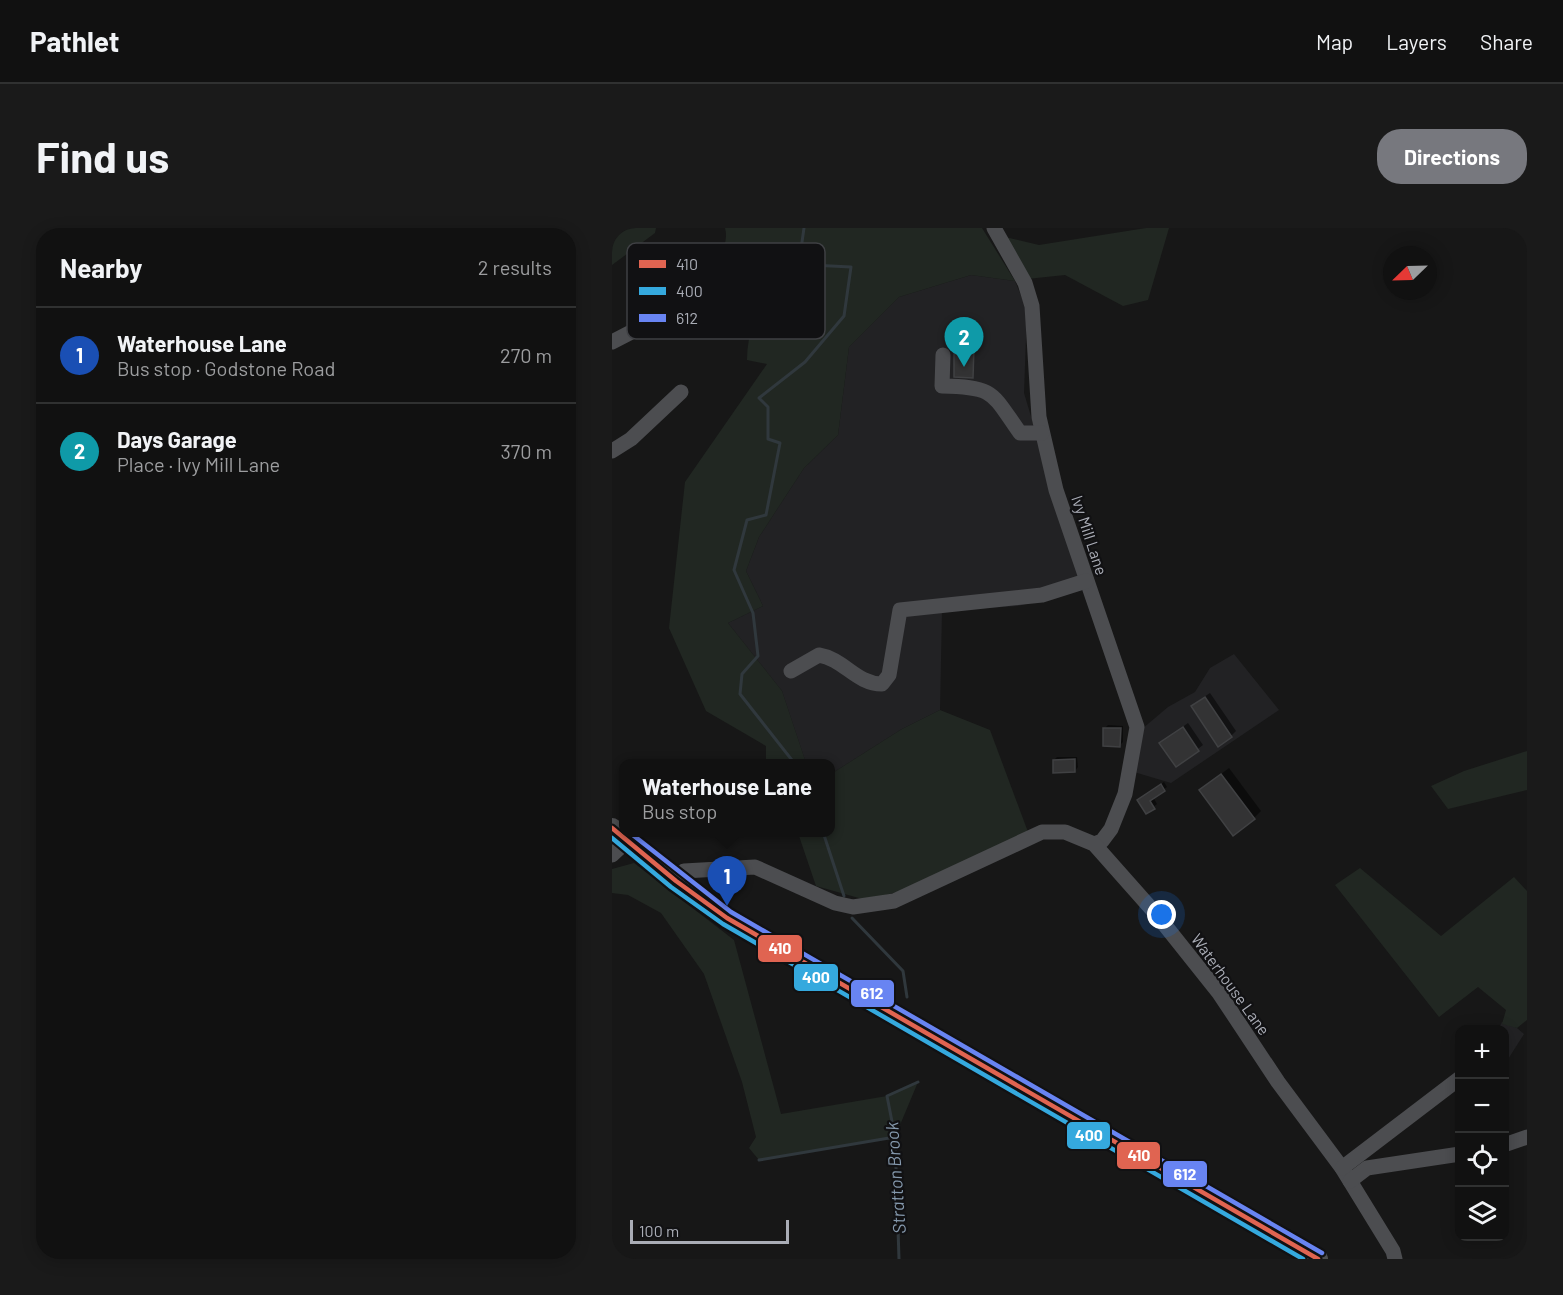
<!DOCTYPE html>
<html lang="en">
<head>
<meta charset="utf-8">
<style>
  body { margin:0; font-family:Barlow,sans-serif; background:#1a1a1a; color:#f1f3f6 }
  .controls { position:absolute; right:18px; bottom:18px; display:grid; overflow:hidden; border-radius:12px; box-shadow:0 3px 15px #0003 }
  .controls button { width:54px; height:54px; display:grid; place-items:center; padding:0; border:0; border-bottom:2px solid #303131; background:#111; color:#f1f3f6; font:30px sans-serif }
  .compass { position:absolute; left:771px; top:18px; width:54px; height:54px; border-radius:50%; background:#111; box-shadow:0 3px 15px #0003; rotate:247deg }
  .scale { position:absolute; left:18px; bottom:15px; width:159px; box-sizing:border-box; padding-left:6px; border:3px solid #aaadb6; border-top:0; font-size:16px; line-height:21px; white-space:nowrap; color:#aaadb6; -webkit-text-stroke:4px #111113; paint-order:stroke }
  .you { position:absolute; left:550px; top:687px; width:21px; height:21px; margin:-15px; border:4px solid #fff; border-radius:50%; background:#1a73e8; box-shadow:0 0 0 9px #1a73e833 }
  .badge { display:grid; place-items:center; width:39px; height:39px; border-radius:50%; background:#77787e; color:#fff; font-size:20px; font-weight:700 }
  .pin { position:absolute; translate:-50% -50px; filter:drop-shadow(0 2px 3px #0008) }
  .pin::after { content:''; position:absolute; top:32px; width:21px; height:18px; background:inherit; clip-path:polygon(0 0,100% 0,50% 100%) }
  .popup { position:absolute; left:7px; top:531px; width:216px; height:78px; box-sizing:border-box; display:grid; place-content:center; border-radius:12px; background:#111; filter:drop-shadow(0 2px 4px #0005); font-size:20px; white-space:nowrap; color:#9c9d9f }
  .popup b { font-size:22px; color:#f1f3f6 }
  .popup::after { content:''; position:absolute; left:50%; top:100%; margin-left:-12px; border:12px solid transparent; border-top-color:#111 }
  .list { margin:0; padding:0; list-style:none }
  h2 { display:flex; justify-content:space-between; align-items:center; height:78px; margin:0; padding:0 24px; font-size:26px }
  h2 small { font-size:20px; font-weight:400; color:#9c9d9f }
  .list li { display:grid; grid-template-columns:39px 1fr auto; gap:18px; align-items:center; box-sizing:border-box; height:96px; padding:0 24px; border-top:2px solid #303131 }
  .list b { display:block; font-size:22px; white-space:nowrap }
  .list p { margin:0; font-size:20px; white-space:nowrap; color:#9c9d9f }
  .list em { font-size:20px; font-style:normal; color:#9c9d9f }
  .icon { flex:none; width:33px; height:33px; fill:none; stroke:currentColor; stroke-width:2; stroke-linecap:round; stroke-linejoin:round }
  .map { position:relative; flex:none; width:915px; height:1031px; overflow:hidden; border-radius:24px }
  header { display:flex; align-items:center; gap:36px; box-sizing:border-box; height:84px; padding:0 30px; background:#111; border-bottom:2px solid #303131 }
  header strong { font-size:28px }
  nav { display:flex; gap:33px; margin-inline-start:auto; font-size:21px }
  .intro { display:flex; align-items:center; justify-content:space-between; box-sizing:border-box; height:144px; padding:0 36px }
  h1 { margin:0; font-size:42px }
  .button { padding:15px 27px; border-radius:24px; background:#77787e; color:#fff; font-size:21px; font-weight:700 }
  main { display:flex; gap:36px; padding:0 36px }
  aside { flex:1; background:#111; border-radius:24px; box-shadow:0 3px 15px #0003 }
  .map>svg:first-child { display:block }
  .built { fill:#222224 }
  .green { fill:#212722 }
  .shadow { fill:#0007 }
  .lines { fill:none; stroke-linecap:round; stroke-linejoin:round }
  .stream { stroke:#30383d; stroke-width:3 }
  .building { fill:#333334; stroke:#404143; stroke-width:1.5 }
  .minor { stroke:#4c4d50; stroke-width:15 }
  .major { stroke:#4e4f51; stroke-width:20 }
  .bus-1-casing { stroke:#111113; stroke-width:9 }
  .bus-2-casing { stroke:#111113; stroke-width:9 }
  .bus-3-casing { stroke:#111113; stroke-width:9 }
  .bus-1 { stroke:#e06451; stroke-width:4.5 }
  .bus-2 { stroke:#35a9de; stroke-width:4.5 }
  .bus-3 { stroke:#6884f2; stroke-width:4.5 }
  .labels { text-anchor:middle; dominant-baseline:central; stroke-width:4.5; stroke-linejoin:round; paint-order:stroke }
  .street-label { font-size:16px; fill:#aaadb6; stroke:#111113 }
  .water-label { font-size:18px; font-style:italic; fill:#8599ad; stroke:#111113 }
  .key { fill:#111113; stroke:#3f4044; stroke-width:1.5 }
  .key-label { font-size:16px; fill:#aaadb6 }
  .line-badge { stroke:#111113; stroke-width:2 }
  .badge-label { font-size:16px; text-anchor:middle; font-weight:bold; fill:#fff }
</style>
</head>
<body>
<header>
<strong>Pathlet</strong>
<nav><a>Map</a><a>Layers</a><a>Share</a></nav>
</header>
<div class="intro"><h1>Find us</h1><a class="button">Directions</a></div>
<main>
<aside>
<h2>Nearby<small>2 results</small></h2>
<ul class="list">
<li><span class="badge" style="background:#1a4fb4">1</span><div><b>Waterhouse Lane</b><p>Bus stop · Godstone Road</p></div><em>270 m</em></li>
<li><span class="badge" style="background:#0f9aa8">2</span><div><b>Days Garage</b><p>Place · Ivy Mill Lane</p></div><em>370 m</em></li>
</ul>
</aside>
<div class="map">
<svg width="915" height="1031" viewBox="0 0 915 1031">
  <rect width="100%" height="100%" fill="#171717"/>
  <!-- built -->
  <g class="built">
    <path d="M359,47l44,6 12,29 -3,83 59,197 -65,16 -76,5 -2,99 -38,19 -71,45v-10l-25,-1 -24,-72 -54,-68 35,-17 -17,-35 13,-34 45,-69 34,-33 11,-88 50,-50z"/>
    <path d="M622,426l45,56 -108,73 -37,-11 8,-43 26,-22 27,-15 15,-24z"/>
    <path d="M890,794l15,6 7,6 -19,30 -1,-34h-6z"/>
  </g>
  <!-- green -->
  <g class="green">
    <path d="M0,0h44l-1,5 -43,32z"/>
    <path d="M113,0h257l33,53 -44,-6 -72,22 -50,50 -11,88 -34,33 -45,69 -13,34 17,35 -35,17 54,68 24,72h-40v-17l-60,-35 -37,-83 16,-146 82,-118 -20,-4c0,-32 16,-61 19,-92l-27,15 -13,28 -16,5c-1,-9 -5,-21 -4,-29 3,-20 25,-38 19,-59z"/>
    <path d="M534,0h23l-21,72 -25,6 -58,-31 -38,4 -22,-42 34,8z"/>
    <path d="M328,482l50,20 38,102 -119,57 -43,11 -50,-14 -18,-53 33,-1v-58l71,-45z"/>
    <path d="M915,523v39l-79,19 -17,-23 33,-15z"/>
    <path d="M22,635l100,77 47,174 106,-18 31,-14 -23,55 -136,23 -10,-12 7,-11 -14,-55 -38,-108 -43,-61 -33,-18 -16,-2v-24z"/>
    <path d="M748,640l81,68 73,-59 13,14v129l-10,8 -15,-4 4,-14 -28,-23 -39,30 -104,-132z"/>
  </g>
  <!-- shadow -->
  <g class="shadow">
    <path d="M349,118h13l-1,31 -17,-22 3,-2z"/>
    <path d="M598,465l26,38 -5,5 -33,-35z"/>
    <path d="M576,495l15,22 -26,20 -11,-26z"/>
    <path d="M496,497l15,1v16l-3,3 -15,-17z"/>
    <path d="M445,529h20l1,10 -3,4 -21,-11z"/>
    <path d="M617,540l32,43 -7,7 -46,-34z"/>
    <path d="M552,554l3,5 -14,10 4,7 -10,8 -5,-15z"/>
  </g>
  <g class="lines">
    <!-- stream -->
    <g class="stream">
      <path d="M183,536l-55,-70 2,-20 16,-18 -5,-43 -19,-43 13,-50 19,-5 14,-72 -12,-4v-32l-9,-9 46,-36 39,-46 7,-49 -40,-2 -10,-16 3,-21"/>
      <path d="M211,604l21,64"/>
      <path d="M240,690l51,53 4,26"/>
      <path d="M147,932l136,-23"/>
      <path d="M287,1031l-4,-122 -8,-41 31,-14"/>
    </g>
  </g>
  <!-- building -->
  <g class="building">
    <path d="M346,118l16,1 -1,31 -19,-1v-23h4z"/>
    <path d="M593,469l27,40 -14,10 -27,-41z"/>
    <path d="M571,499l16,24 -23,16 -17,-24z"/>
    <path d="M491,500h18l-1,19 -17,-1z"/>
    <path d="M463,531v13l-22,1v-13z"/>
    <path d="M609,546l34,45 -22,17 -34,-46z"/>
    <path d="M549,556l4,7 -15,10 5,8 -9,5 -9,-14z"/>
  </g>
  <g class="lines">
    <!-- minor -->
    <g class="minor">
      <path d="M382,0l31,55 7,23 7,111 17,73 81,237 -12,67 -14,35 -9,12 -8,3"/>
      <path d="M39,88l17,3"/>
      <path d="M0,114l29,-15 10,-11 -11,-23"/>
      <path d="M331,127l-1,31c53,1 49,6 78,47h22"/>
      <path d="M0,223l19,-12 50,-47"/>
      <path d="M179,443l28,-16c25,4 37,29 63,29l7,-9 11,-65 142,-15 44,-14"/>
      <path d="M0,627l14,-13"/>
      <path d="M64,653l8,-10 71,-4 80,36 18,4 41,-6 148,-69h23l29,12 62,70 63,79 59,89 64,86 51,83 2,8"/>
      <path d="M892,917l23,-8"/>
      <path d="M730,940l118,-90"/>
      <path d="M738,953l17,-13 93,-14"/>
    </g>
    <!-- major -->
    <path class="major" d="M0,600l64,53 51,37 591,341"/>
    <defs>
      <path id="bus-1" d="M0,600l64,53 51,37 591,341"/>
      <path id="bus-2" d="M0,610l59,49 52,37 580,335"/>
      <path id="bus-3" d="M17,604l102,80 591,341"/>
    </defs>
    <!-- bus-1 casing -->
    <use href="#bus-1" class="bus-1-casing"/>
    <!-- bus-2 casing -->
    <use href="#bus-2" class="bus-2-casing"/>
    <!-- bus-3 casing -->
    <use href="#bus-3" class="bus-3-casing"/>
    <!-- bus-1 -->
    <use href="#bus-1" class="bus-1"/>
    <!-- bus-2 -->
    <use href="#bus-2" class="bus-2"/>
    <!-- bus-3 -->
    <use href="#bus-3" class="bus-3"/>
  </g>
  <g class="labels">
    <!-- street labels -->
    <g class="street-label">
      <text transform="translate(478 307) rotate(72)">Ivy Mill Lane</text>
      <text transform="translate(619 756) rotate(54)">Waterhouse Lane</text>
    </g>
    <!-- water labels -->
    <g class="water-label">
      <text transform="translate(283 950) rotate(-94)">Stratton Brook</text>
    </g>
  </g>
  <!-- legend -->
  <rect x="15" y="15" width="198" height="96" rx="9" class="key"/>
  <rect x="27" y="32" width="27" height="8" fill="#e06451"/>
  <rect x="27" y="59" width="27" height="8" fill="#35a9de"/>
  <rect x="27" y="86" width="27" height="8" fill="#6884f2"/>
  <g class="key-label">
    <text x="64" y="42">410</text>
    <text x="64" y="69">400</text>
    <text x="64" y="96">612</text>
  </g>
  <g class="line-badge">
    <rect x="145" y="706" width="46" height="29" rx="6" fill="#e06451"/>
    <rect x="181" y="735" width="46" height="29" rx="6" fill="#35a9de"/>
    <rect x="238" y="751" width="45" height="29" rx="6" fill="#6884f2"/>
    <rect x="454" y="893" width="45" height="29" rx="6" fill="#35a9de"/>
    <rect x="504" y="913" width="45" height="29" rx="6" fill="#e06451"/>
    <rect x="550" y="932" width="46" height="28" rx="6" fill="#6884f2"/>
  </g>
  <g class="badge-label">
    <text x="168" y="726">410</text>
    <text x="204" y="755">400</text>
    <text x="260" y="771">612</text>
    <text x="477" y="913">400</text>
    <text x="527" y="933">410</text>
    <text x="573" y="952">612</text>
  </g>
</svg>
<div class="controls">
<button>+</button>
<button>−</button>
<button><svg class="icon" aria-label="locate" viewBox="0 0 24 24"><circle cx="12" cy="12" r="6"/><path d="M12 2v4M12 18v4M2 12h4M18 12h4"/></svg></button>
<button><svg class="icon" aria-label="layers" viewBox="0 0 24 24"><path d="M12 4l9 5-9 5-9-5zM3 14l9 5 9-5"/></svg></button>
</div>
<svg class="compass" viewBox="-18 -18 36 36"><path d="M0-13l5 13h-10z" fill="#e53935"/><path d="M0 13l5-13h-10z" fill="#9c9d9f"/></svg>
<div class="scale">100 m</div>
<div class="you"></div>
<div class="pin badge" style="left:115px;top:678px;background:#1a4fb4">1</div>
<div class="popup"><b>Waterhouse Lane</b>Bus stop</div>
<div class="pin badge" style="left:352px;top:139px;background:#0f9aa8">2</div>
</div>
</main>
</body>
</html>
